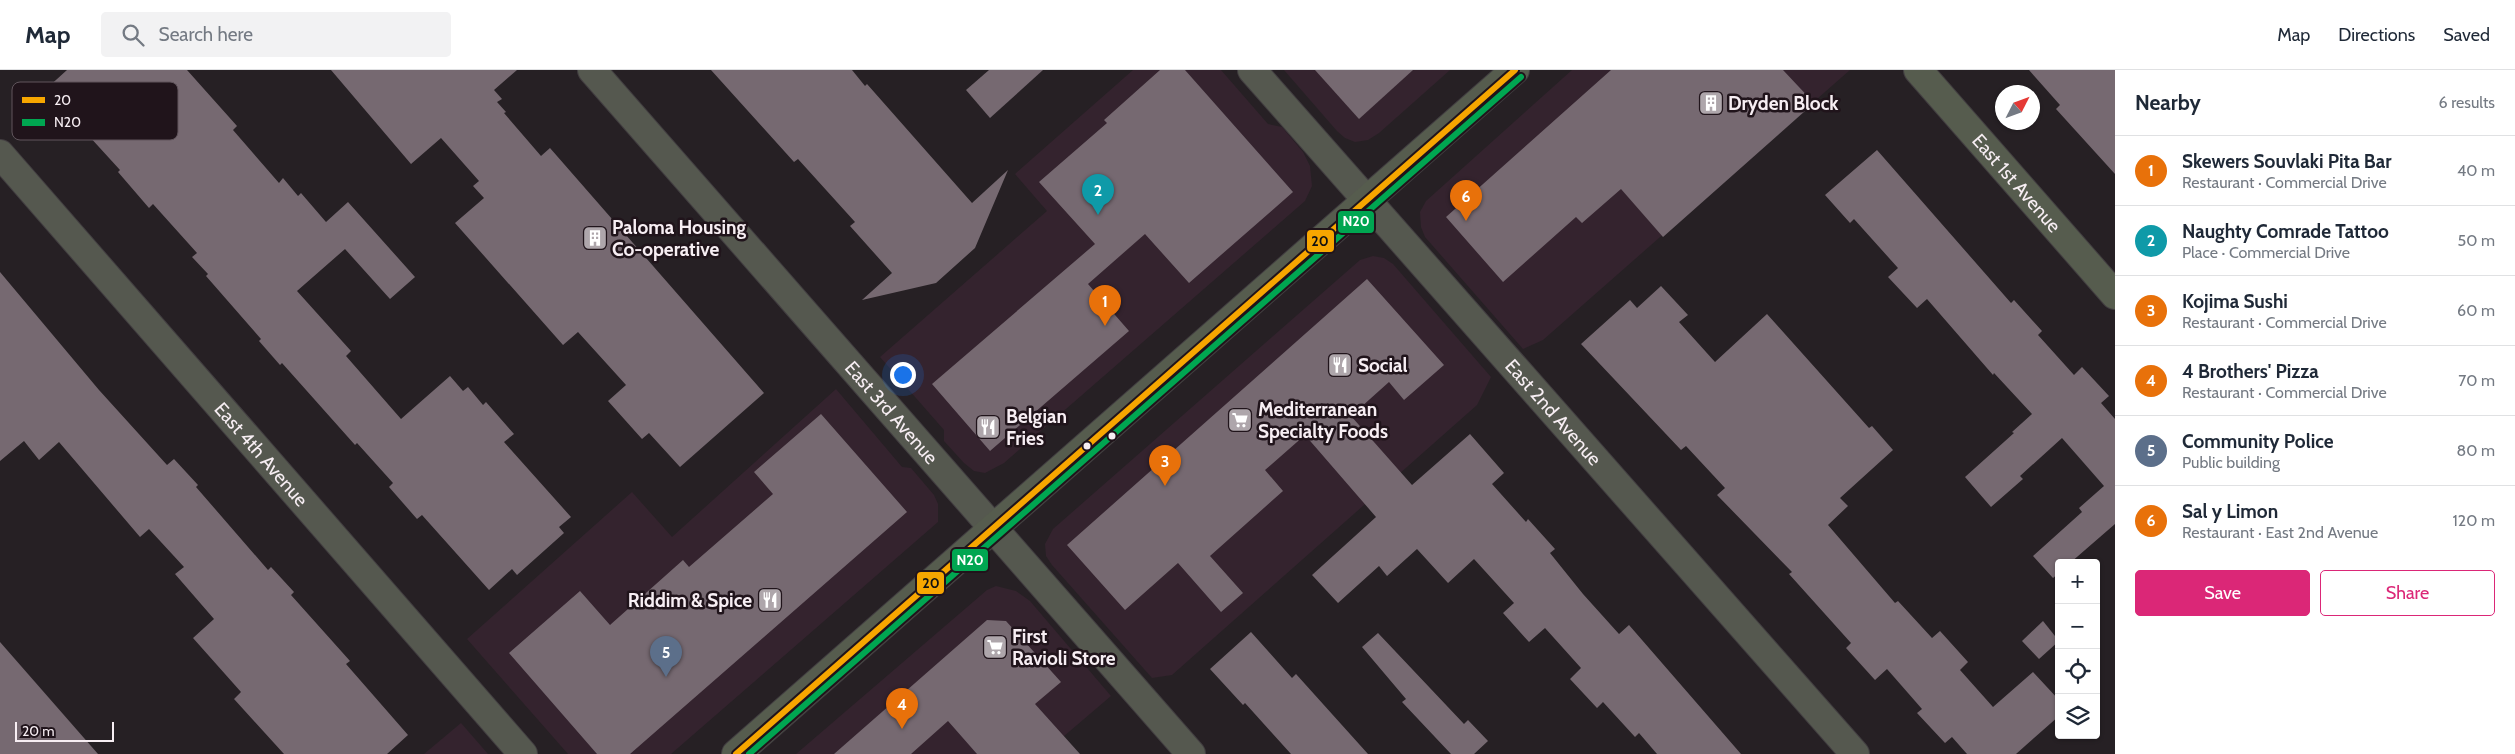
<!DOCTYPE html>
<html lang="en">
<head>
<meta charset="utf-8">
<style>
  body { margin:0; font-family:Cabin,sans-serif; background:#f2f2f3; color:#1f2937 }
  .controls { position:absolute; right:15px; bottom:15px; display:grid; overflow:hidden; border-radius:5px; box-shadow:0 1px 4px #0004 }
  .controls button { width:45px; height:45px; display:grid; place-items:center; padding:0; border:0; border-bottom:1px solid #e0e1e3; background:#fff; color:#1f2937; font:25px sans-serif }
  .compass { position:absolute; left:1995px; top:15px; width:45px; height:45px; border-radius:50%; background:#fff; box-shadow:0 1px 4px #0004; rotate:48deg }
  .scale { position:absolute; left:15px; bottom:12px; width:99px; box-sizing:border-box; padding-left:5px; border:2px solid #f7eef3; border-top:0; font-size:14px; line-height:18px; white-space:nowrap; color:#f7eef3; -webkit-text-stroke:4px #20141b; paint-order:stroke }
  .you { position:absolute; left:902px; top:304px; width:18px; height:18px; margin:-12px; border:4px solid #fff; border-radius:50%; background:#1a73e8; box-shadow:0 0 0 8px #1a73e833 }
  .badge { display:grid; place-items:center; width:32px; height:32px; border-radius:50%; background:#db2777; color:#fff; font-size:16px; font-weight:700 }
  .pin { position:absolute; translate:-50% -41px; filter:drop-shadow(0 1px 2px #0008) }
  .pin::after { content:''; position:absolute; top:26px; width:18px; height:15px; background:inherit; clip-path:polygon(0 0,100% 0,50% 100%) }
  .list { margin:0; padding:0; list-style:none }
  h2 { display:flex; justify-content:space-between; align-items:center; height:65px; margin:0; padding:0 20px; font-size:21px }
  h2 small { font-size:16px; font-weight:400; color:#747a83 }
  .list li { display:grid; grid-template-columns:32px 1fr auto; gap:15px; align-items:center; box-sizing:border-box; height:70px; padding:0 20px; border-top:1px solid #e0e1e3 }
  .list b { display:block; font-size:19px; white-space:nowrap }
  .list p { margin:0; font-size:16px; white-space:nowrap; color:#747a83 }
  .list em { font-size:16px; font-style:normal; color:#747a83 }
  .actions { display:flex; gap:10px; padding:15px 20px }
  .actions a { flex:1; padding:11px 0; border:1px solid #db2777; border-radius:5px; text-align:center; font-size:18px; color:#db2777 }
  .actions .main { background:#db2777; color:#fff }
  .icon { flex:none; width:28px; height:28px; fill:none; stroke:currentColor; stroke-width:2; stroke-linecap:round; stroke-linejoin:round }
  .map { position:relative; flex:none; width:2115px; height:684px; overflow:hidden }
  header { display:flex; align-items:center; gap:30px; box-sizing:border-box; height:70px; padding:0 25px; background:#fff; border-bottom:1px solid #e0e1e3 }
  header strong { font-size:24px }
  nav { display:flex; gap:28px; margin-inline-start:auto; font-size:18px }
  .search { width:350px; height:45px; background:#f2f2f3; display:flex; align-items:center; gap:12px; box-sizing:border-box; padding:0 18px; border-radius:5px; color:#747a83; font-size:19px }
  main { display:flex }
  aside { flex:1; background:#fff }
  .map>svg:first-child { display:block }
  .built { fill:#34232e }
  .building { fill:#766971 }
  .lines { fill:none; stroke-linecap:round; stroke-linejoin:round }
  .street-casing { stroke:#423e41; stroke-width:30 }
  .secondary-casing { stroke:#423e41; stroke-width:30 }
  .street { stroke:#55584f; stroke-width:28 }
  .secondary { stroke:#565c4e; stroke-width:28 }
  .bus-1-casing { stroke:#20141b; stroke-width:10 }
  .bus-2-casing { stroke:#20141b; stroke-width:10 }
  .bus-1 { stroke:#f7a600; stroke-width:6 }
  .bus-2 { stroke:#00a651; stroke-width:6 }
  .bus-dot { fill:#f7eef3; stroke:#20141b; stroke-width:2 }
  .labels { text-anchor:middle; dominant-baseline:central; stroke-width:5; stroke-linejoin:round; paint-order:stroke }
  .poi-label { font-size:19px; font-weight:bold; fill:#f7eef3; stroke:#20141b; text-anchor:start }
  .street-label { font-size:19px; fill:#f7eef3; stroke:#20141b }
  .key { fill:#20141b; stroke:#60555c; stroke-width:1 }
  .key-label { font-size:14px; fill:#f7eef3 }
  .line-badge { stroke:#20141b; stroke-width:2 }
  .badge-label { font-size:14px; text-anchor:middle; font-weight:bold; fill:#fff }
  .pale-badge-label { font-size:14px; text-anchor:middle; font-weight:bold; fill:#111 }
</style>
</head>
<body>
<header>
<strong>Map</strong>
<div class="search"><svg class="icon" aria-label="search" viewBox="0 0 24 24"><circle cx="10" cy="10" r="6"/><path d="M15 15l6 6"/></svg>Search here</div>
<nav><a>Map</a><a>Directions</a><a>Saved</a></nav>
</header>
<main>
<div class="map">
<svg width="2115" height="684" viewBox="0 0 2115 684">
  <rect width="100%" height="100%" fill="#262024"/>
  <!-- built -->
  <g class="built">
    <path d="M1133,0h88l47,54 14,3 21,25 7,14 2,20 -7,15 -301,262 -19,10 -11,-2 -10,-8 -20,-22v-11l-64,-73 167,-146 -32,-37z"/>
    <path d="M1284,0h166l-71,63 -11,7 -13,2 -10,-4 -8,-7z"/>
    <path d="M1572,0h278l-307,270 -20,9 -98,-112 -4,-10 -1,-15 6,-11z"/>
    <path d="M1373,186l11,2 9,6 98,113 -14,28 -305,270 -20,3 -100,-113 -6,-9 -1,-12 8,-15 307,-269z"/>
    <path d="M836,319l66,78 9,1 23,27 4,9v18l-267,232h-103l-101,-115 165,-147 40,45z"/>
    <path d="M996,516l20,5 14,10 81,95 -68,58h-247l191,-164z"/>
    <path d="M461,653l27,31h-64z"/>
  </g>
  <!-- building -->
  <g class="building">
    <path d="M67,0h120l50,56 -4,4 46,53 4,-5 15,18 3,-3 25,29 22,-20 67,75 -25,22 -45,-50 -48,42 54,60 -5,5 55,63 49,-43 13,15 5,-4 15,18 3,-3 28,32 -10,8 67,75 -12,10 5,6 -47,42 -5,-6 -23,21 -67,-75 -5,4 -28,-32 4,-4 -36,-40 -2,2 -73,-82 -2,2 -21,-24 2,-2 -55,-63 2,-2 -16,-17 5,-4 -44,-49 -4,4 -31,-36 2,-2 -74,-81z"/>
    <path d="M331,0h186l-23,20 8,9 -5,3 9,10 -2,1 37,43 9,-8 214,245 -84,74 -31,-34 -7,6 -34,-38 18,-16 -48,-53 -15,13 -108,-122 29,-25 -11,-12 6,-5 -38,-43 -30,26z"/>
    <path d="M711,0h141l13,16 2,-2 105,119 36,-33 -33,78 -39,35 -74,17 30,-27 -42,-47 5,-4 -57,-63 -4,3z"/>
    <path d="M989,0h54l-53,48 -24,-28z"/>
    <path d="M1160,0h25l108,122 -104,91 -44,-49 -57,50 41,47 -139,120 -58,-67 163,-140 -56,-62 68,-59 -3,-3z"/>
    <path d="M1315,0h98l-54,49z"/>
    <path d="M1611,0h172l31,33 -151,134 -42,-48 -39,34 -6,-6 -73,65 -57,-65z"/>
    <path d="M2029,0h86v104l-59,-65 4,-4z"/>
    <path d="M1877,80l134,153 3,-3 28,31 -4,4 36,40 8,-8 27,29 -8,7 14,16v105l-45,39h-11v10l-6,5 -20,-22 49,-44 -3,-4 25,-22 -42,-48 -42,38 3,3 -32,28 -26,-30 49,-44 -2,-1 20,-18 -38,-41 -1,2 -66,-76 -10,9 -29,-31 10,-9 -44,-49 -4,4 -25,-28z"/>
    <path d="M0,202l99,118 68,75 7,-6 24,26 -2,2 72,83 3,-3 23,25 -3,3 59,66 -4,3 62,71 -21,19h-103l-50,-55 7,-7 -48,-54 21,-19 -39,-45 9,-7 -35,-38 -9,8 -81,-95 -20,18 -15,-19 -24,20z"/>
    <path d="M1367,209l77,86 -40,35 -15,-18 -38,34 61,69 58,-51 34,39 -12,11 34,38 2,-3 27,30 -5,4 33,41 36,40 10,-9 112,129h-84l-18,-21 -4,4 -32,-35 -6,6 -27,-29 11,-11 -36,-40 -16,14 -26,-29 11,-10 -40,-44 -26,24 -31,-34 -30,27 -8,-10 -41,37 -26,-28 64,-58 -71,-82 -40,35 18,21 -73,65 33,37 -22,19 -43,-49 -53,47 -58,-65z"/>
    <path d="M1661,216l27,29 -9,7 36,40 52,-48 102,114 3,-2 21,24 -53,48 8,8 -20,19 67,78 3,-2 34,37 8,-7 28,31 -8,8 33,37 40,-35 26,28v16l-43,38h-49l-15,-17 -7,6 -28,-30 5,-4 -35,-40 -12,11 -29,-32 5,-5 -62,-69 3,-2 -75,-77 8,-7 -39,-42 -5,4 -100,-106 49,-44 7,8z"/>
    <path d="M821,344l86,98 -277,242h-33l-88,-101 71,-62 30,34 73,-65 6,7 84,-73 -19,-22z"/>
    <path d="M987,550l19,1 55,61 -26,22 45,50h-103l-29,-33 -37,33h-77z"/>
    <path d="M2043,551l16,20 -20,18 -17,-18z"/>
    <path d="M1251,562l41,46 4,-4 72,80h-77l-46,-51 -2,2 -33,-36z"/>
    <path d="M1378,563l86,91 4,-4 20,21 -14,13h-23l-49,-52 4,-3 -44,-52z"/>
    <path d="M0,572l98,112h-98z"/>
  </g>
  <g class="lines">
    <defs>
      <g id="street">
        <path id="s1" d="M592,0l599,684"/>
        <path id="s2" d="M1252,0l603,684"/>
        <path id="s3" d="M0,84l523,600"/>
      </g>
      <g id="secondary">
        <path id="s4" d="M1918,0l197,225"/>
        <path d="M736,684l779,-684"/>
      </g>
    </defs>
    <!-- street casing -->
    <use href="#street" class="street-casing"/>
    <!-- secondary casing -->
    <use href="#secondary" class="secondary-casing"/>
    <!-- street -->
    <use href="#street" class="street"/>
    <!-- secondary -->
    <use href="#secondary" class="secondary"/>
    <defs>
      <path id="bus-1" d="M736,684l779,-684"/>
      <path id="bus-2" d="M749,684l772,-677"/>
    </defs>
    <!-- bus-1 casing -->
    <use href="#bus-1" class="bus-1-casing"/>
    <!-- bus-2 casing -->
    <use href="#bus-2" class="bus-2-casing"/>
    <!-- bus-1 -->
    <use href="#bus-1" class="bus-1"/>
    <!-- bus-2 -->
    <use href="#bus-2" class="bus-2"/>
  </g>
  <!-- icons -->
  <defs>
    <symbol id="building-square" viewBox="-11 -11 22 22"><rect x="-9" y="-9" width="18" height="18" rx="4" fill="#aea6ab" stroke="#20141b"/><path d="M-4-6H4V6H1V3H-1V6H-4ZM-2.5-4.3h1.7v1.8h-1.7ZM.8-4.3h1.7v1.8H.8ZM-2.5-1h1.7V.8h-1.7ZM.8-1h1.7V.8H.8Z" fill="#fff"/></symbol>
    <symbol id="restaurant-square" viewBox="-11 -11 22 22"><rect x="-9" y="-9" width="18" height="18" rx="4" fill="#aea6ab" stroke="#20141b"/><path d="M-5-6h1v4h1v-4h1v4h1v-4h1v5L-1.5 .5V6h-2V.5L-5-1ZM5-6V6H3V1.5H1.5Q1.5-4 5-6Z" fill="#fff"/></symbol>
    <symbol id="supermarket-square" viewBox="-11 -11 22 22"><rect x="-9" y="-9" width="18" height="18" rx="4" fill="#aea6ab" stroke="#20141b"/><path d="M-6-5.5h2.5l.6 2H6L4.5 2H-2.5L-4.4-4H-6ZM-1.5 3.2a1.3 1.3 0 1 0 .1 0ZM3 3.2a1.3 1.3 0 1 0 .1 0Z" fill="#fff"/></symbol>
  </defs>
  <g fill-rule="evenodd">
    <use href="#building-square" x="1697" y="19" width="28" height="28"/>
    <use href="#building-square" x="581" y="154" width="28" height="28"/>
    <use href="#restaurant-square" x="1326" y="281" width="28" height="28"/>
    <use href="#supermarket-square" x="1226" y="336" width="28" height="28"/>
    <use href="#restaurant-square" x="974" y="343" width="28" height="28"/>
    <use href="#restaurant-square" x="756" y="516" width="28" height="28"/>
    <use href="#supermarket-square" x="981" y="563" width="28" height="28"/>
  </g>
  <!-- markers -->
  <g class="bus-dot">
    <circle cx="1112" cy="366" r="4.5"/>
    <circle cx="1087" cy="376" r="4.5"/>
  </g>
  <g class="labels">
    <!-- poi labels -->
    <g class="poi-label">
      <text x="1728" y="33">Dryden Block</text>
      <text x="612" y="157">Paloma Housing<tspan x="612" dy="22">Co-operative</tspan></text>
      <text x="1358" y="295">Social</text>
      <text x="1258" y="339">Mediterranean<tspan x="1258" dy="22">Specialty Foods</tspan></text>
      <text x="1006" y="346">Belgian<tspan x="1006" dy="22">Fries</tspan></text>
      <text x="752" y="530" text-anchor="end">Riddim &amp; Spice</text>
      <text x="1012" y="566">First<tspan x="1012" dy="22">Ravioli Store</tspan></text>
    </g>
    <!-- street labels -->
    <g class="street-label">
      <text stroke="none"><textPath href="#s4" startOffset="150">East 1st Avenue</textPath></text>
      <text stroke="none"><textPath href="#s2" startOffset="456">East 2nd Avenue</textPath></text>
      <text stroke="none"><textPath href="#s1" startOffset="455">East 3rd Avenue</textPath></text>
      <text stroke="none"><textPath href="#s3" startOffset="398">East 4th Avenue</textPath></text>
    </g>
  </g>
  <!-- legend -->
  <rect x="12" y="12" width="166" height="58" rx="8" class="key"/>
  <rect x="22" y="27" width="23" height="6" fill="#f7a600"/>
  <rect x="22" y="49" width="23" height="7" fill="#00a651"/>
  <g class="key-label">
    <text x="54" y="35">20</text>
    <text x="54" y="57">N20</text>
  </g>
  <g class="line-badge">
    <rect x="1337" y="140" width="38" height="24" rx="5" fill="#00a651"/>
    <rect x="1306" y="159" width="29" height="24" rx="5" fill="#f7a600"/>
    <rect x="951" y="478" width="38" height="24" rx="5" fill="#00a651"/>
    <rect x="916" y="501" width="29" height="24" rx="5" fill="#f7a600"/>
  </g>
  <g class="badge-label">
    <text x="1356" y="156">N20</text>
    <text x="970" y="495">N20</text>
  </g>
  <g class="pale-badge-label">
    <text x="1320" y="176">20</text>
    <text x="931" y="518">20</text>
  </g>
</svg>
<div class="controls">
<button>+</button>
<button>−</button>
<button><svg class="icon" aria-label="locate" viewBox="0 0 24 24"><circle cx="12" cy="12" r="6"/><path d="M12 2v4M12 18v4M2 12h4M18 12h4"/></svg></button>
<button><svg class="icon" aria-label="layers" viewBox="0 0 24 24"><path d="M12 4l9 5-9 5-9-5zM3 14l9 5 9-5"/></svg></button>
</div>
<svg class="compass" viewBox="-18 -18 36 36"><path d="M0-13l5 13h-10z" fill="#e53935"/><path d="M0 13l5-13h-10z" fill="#747a83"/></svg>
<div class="scale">20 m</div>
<div class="you"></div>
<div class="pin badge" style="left:1105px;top:256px;background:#e8710a">1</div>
<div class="pin badge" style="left:1098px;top:145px;background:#0f9aa8">2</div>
<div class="pin badge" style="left:1165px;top:416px;background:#e8710a">3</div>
<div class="pin badge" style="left:902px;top:659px;background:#e8710a">4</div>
<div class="pin badge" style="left:666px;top:607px;background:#5c6f8a">5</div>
<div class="pin badge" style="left:1466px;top:151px;background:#e8710a">6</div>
</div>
<aside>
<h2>Nearby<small>6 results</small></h2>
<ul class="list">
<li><span class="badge" style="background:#e8710a">1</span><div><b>Skewers Souvlaki Pita Bar</b><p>Restaurant · Commercial Drive</p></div><em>40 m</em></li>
<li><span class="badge" style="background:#0f9aa8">2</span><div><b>Naughty Comrade Tattoo</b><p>Place · Commercial Drive</p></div><em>50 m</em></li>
<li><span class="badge" style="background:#e8710a">3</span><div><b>Kojima Sushi</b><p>Restaurant · Commercial Drive</p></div><em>60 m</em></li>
<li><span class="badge" style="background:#e8710a">4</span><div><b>4 Brothers' Pizza</b><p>Restaurant · Commercial Drive</p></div><em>70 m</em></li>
<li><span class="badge" style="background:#5c6f8a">5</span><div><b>Community Police</b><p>Public building</p></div><em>80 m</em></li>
<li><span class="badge" style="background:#e8710a">6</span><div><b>Sal y Limon</b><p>Restaurant · East 2nd Avenue</p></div><em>120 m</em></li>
</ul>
<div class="actions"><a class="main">Save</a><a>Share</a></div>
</aside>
</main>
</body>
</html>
